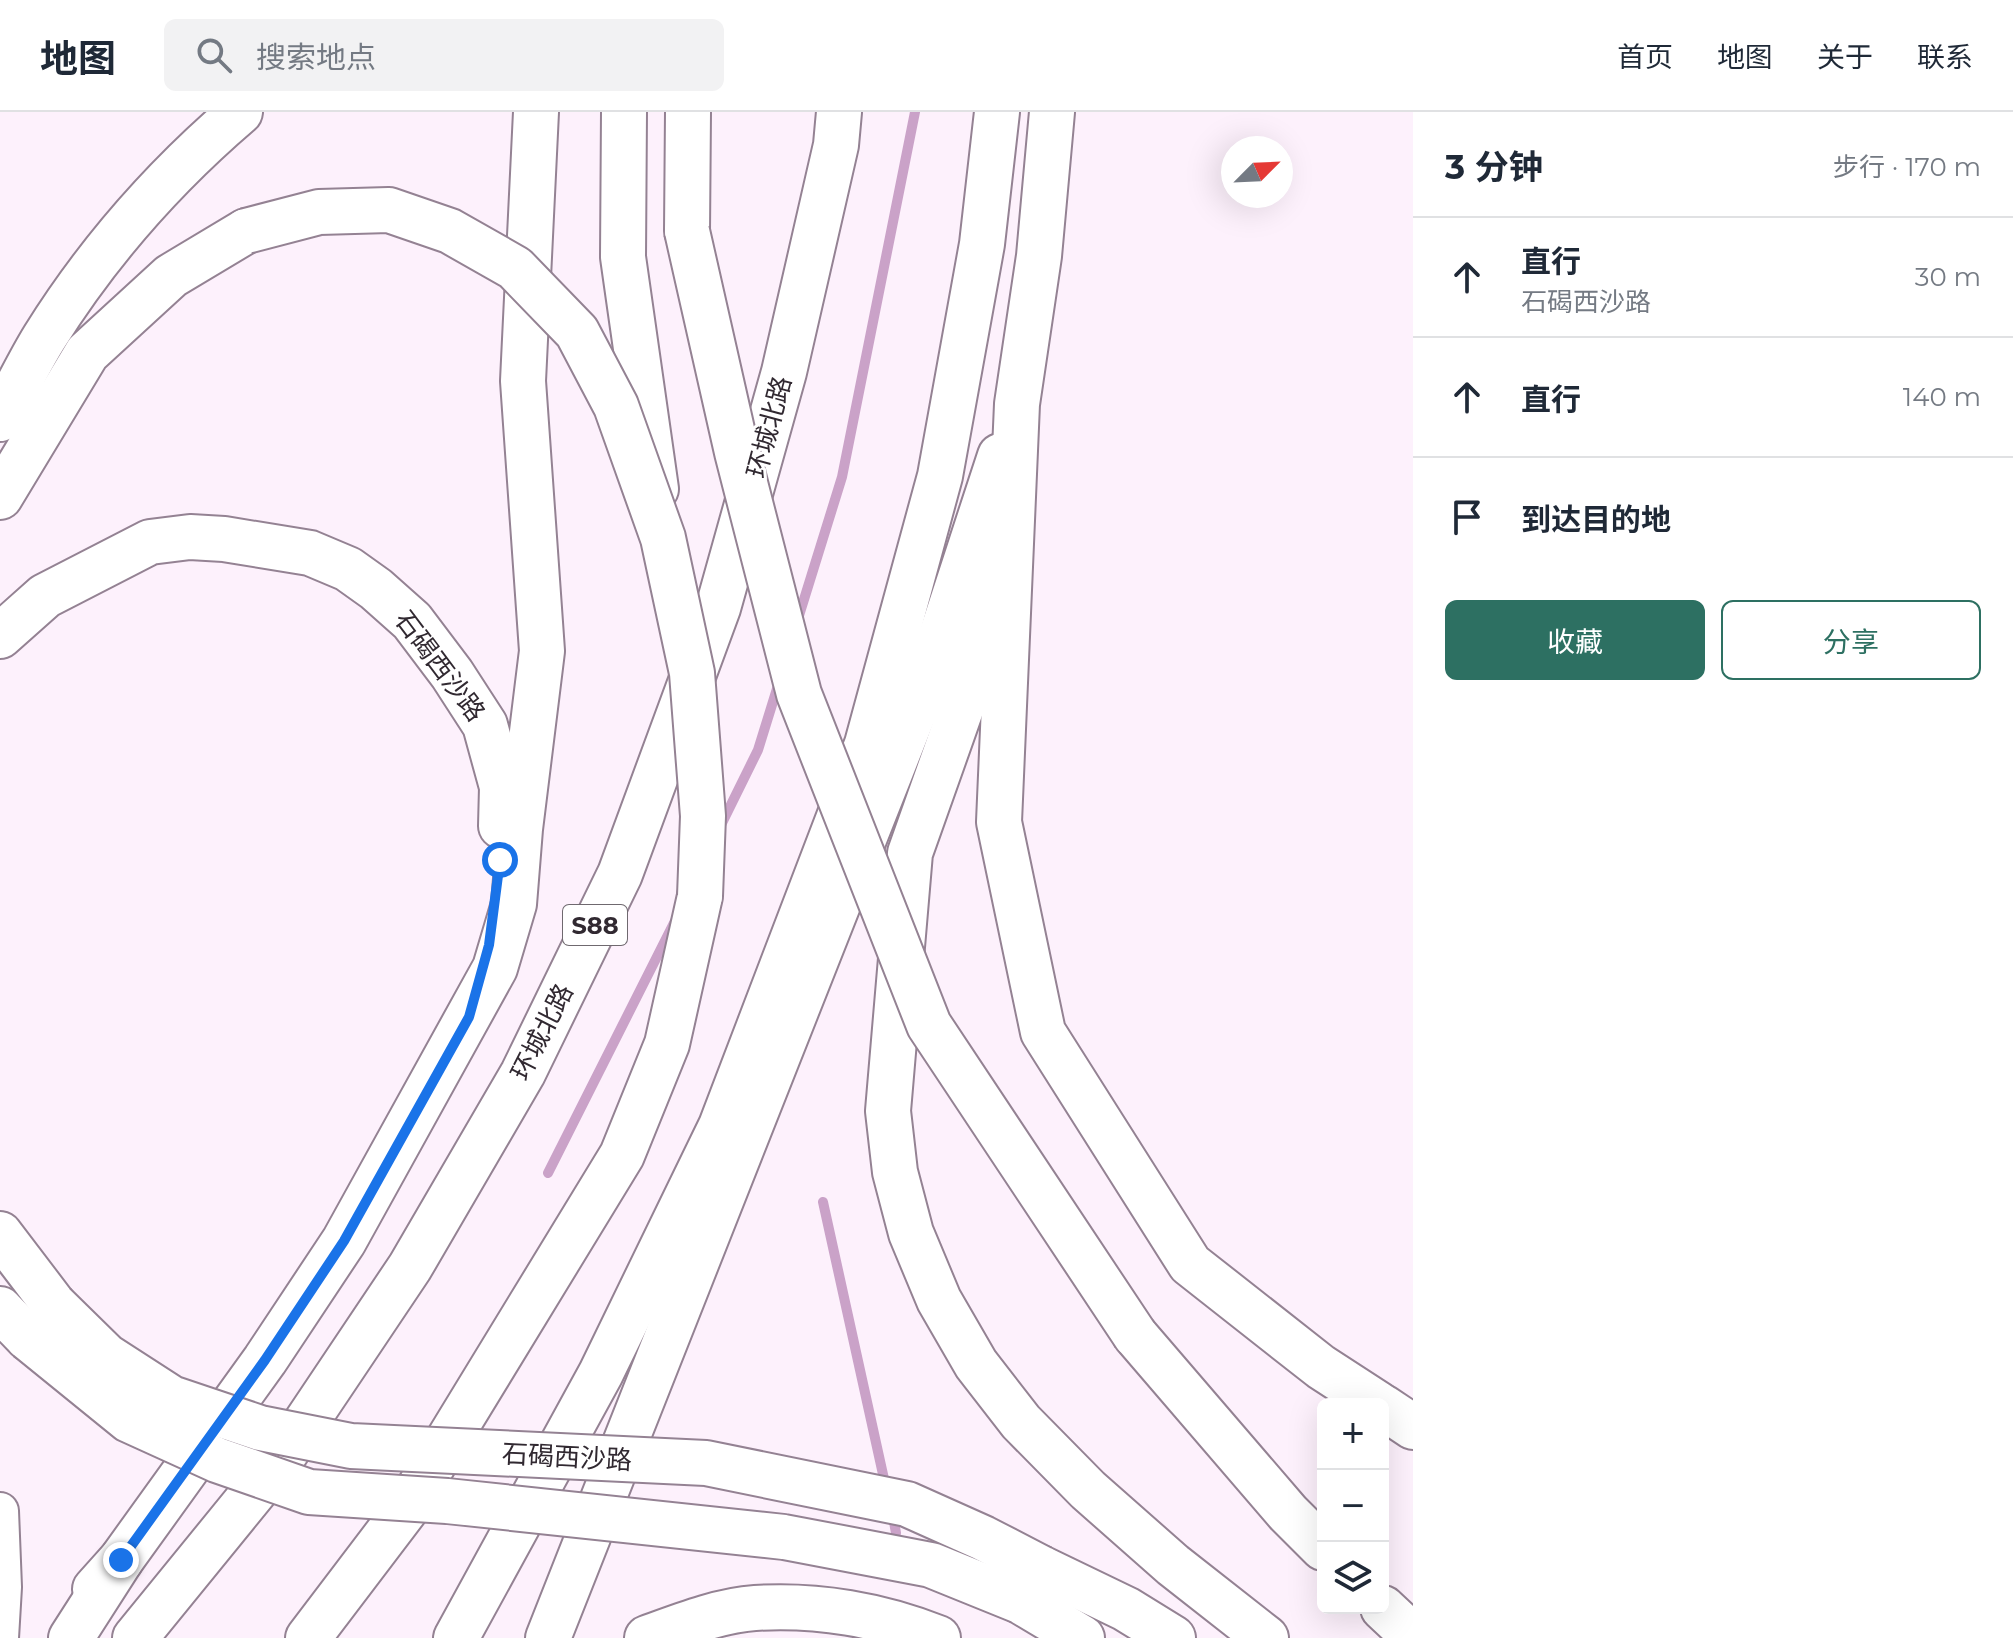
<!DOCTYPE html>
<html lang="zh">
<head>
<meta charset="utf-8">
<style>
  body { margin:0; font-family:Montserrat,"Noto Sans SC",sans-serif; background:#f2f2f3; color:#1f2937 }
  .controls { position:absolute; right:24px; bottom:24px; display:grid; overflow:hidden; border-radius:12px; box-shadow:0 8px 32px #0002 }
  .controls button { width:72px; height:72px; display:grid; place-items:center; padding:0; border:0; border-bottom:2px solid #e0e1e3; background:#fff; color:#1f2937; font:40px sans-serif }
  .compass { position:absolute; left:1221px; top:24px; width:72px; height:72px; border-radius:50%; background:#fff; box-shadow:0 8px 32px #0002; rotate:66deg }
  .stop { position:absolute; width:24px; height:24px; margin:-18px; border:6px solid #1a73e8; border-radius:50%; background:#fff }
  .stop.end { background:#1a73e8; border-color:#fff; box-shadow:0 2px 8px #0008 }
  .list { margin:0; padding:0; list-style:none }
  h2 { display:flex; justify-content:space-between; align-items:center; height:104px; margin:0; padding:0 32px; font-size:34px }
  h2 small { font-size:26px; font-weight:400; color:#747a83 }
  .list li { display:grid; grid-template-columns:52px 1fr auto; gap:24px; align-items:center; box-sizing:border-box; height:120px; padding:0 32px; border-top:2px solid #e0e1e3 }
  .list b { display:block; font-size:30px; white-space:nowrap }
  .list p { margin:0; font-size:26px; white-space:nowrap; color:#747a83 }
  .list em { font-size:26px; font-style:normal; color:#747a83 }
  .actions { display:flex; gap:16px; padding:24px 32px }
  .actions a { flex:1; padding:18px 0; border:2px solid #2d7062; border-radius:12px; text-align:center; font-size:28px; color:#2d7062 }
  .actions .main { background:#2d7062; color:#fff }
  .icon { flex:none; width:44px; height:44px; fill:none; stroke:currentColor; stroke-width:2; stroke-linecap:round; stroke-linejoin:round }
  .map { position:relative; flex:none; width:1413px; height:1526px; overflow:hidden }
  header { display:flex; align-items:center; gap:48px; box-sizing:border-box; height:112px; padding:0 40px; background:#fff; border-bottom:2px solid #e0e1e3 }
  header strong { font-size:38px }
  nav { display:flex; gap:44px; margin-inline-start:auto; font-size:28px }
  .search { width:560px; height:72px; background:#f2f2f3; display:flex; align-items:center; gap:20px; box-sizing:border-box; padding:0 28px; border-radius:12px; color:#747a83; font-size:30px }
  main { display:flex }
  aside { flex:1; background:#fff }
  .map>svg:first-child { display:block }
  .lines { fill:none; stroke-linecap:round; stroke-linejoin:round }
  .stream { stroke:#caa2c8; stroke-width:10 }
  .minor-casing { stroke:#948293; stroke-width:40 }
  .primary-casing { stroke:#948293; stroke-width:48 }
  .trunk-casing { stroke:#948293; stroke-width:48 }
  .motorway-casing { stroke:#948293; stroke-width:48 }
  .minor { stroke:#fff; stroke-width:36 }
  .primary { stroke:#fff; stroke-width:44 }
  .trunk { stroke:#fff; stroke-width:44 }
  .motorway { stroke:#fff; stroke-width:44 }
  .primary-bridge-casing { stroke:#948293; stroke-width:48; stroke-linecap:butt }
  .motorway-bridge-casing { stroke:#948293; stroke-width:48; stroke-linecap:butt }
  .primary-bridge { stroke:#fff; stroke-width:44 }
  .motorway-bridge { stroke:#fff; stroke-width:44 }
  .route { stroke:#1a73e8; stroke-width:10 }
  .labels { text-anchor:middle; dominant-baseline:central; stroke-width:6; stroke-linejoin:round; paint-order:stroke }
  .shield { fill:#fff; stroke:#6f696f; stroke-width:2 }
  .shield-label { font-size:24px; font-weight:bold; fill:#312931 }
  .street-label { font-size:26px; fill:#312931; stroke:#fff }
</style>
</head>
<body>
<header>
<strong>地图</strong>
<div class="search"><svg class="icon" aria-label="search" viewBox="0 0 24 24"><circle cx="10" cy="10" r="6"/><path d="M15 15l6 6"/></svg>搜索地点</div>
<nav><a>首页</a><a>地图</a><a>关于</a><a>联系</a></nav>
</header>
<main>
<div class="map">
<svg width="1413" height="1526" viewBox="0 0 1413 1526">
  <rect width="100%" height="100%" fill="#fdf1fc"/>
  <g class="lines">
    <!-- stream -->
    <g class="stream">
      <path d="M797,510l45,-145 73,-365"/>
      <path d="M720,715l38,-77 22,-71"/>
      <path d="M548,1061l127,-252"/>
      <path d="M823,1090l63,286"/>
      <path d="M892,1399l4,22"/>
    </g>
    <defs>
      <path id="minor" d="M0,1399l3,76 -3,51"/>
      <g id="primary">
        <path d="M0,307c15,-27 28,-55 44,-81 53,-85 120,-161 196,-226"/>
        <path d="M0,524l45,-40 105,-54 40,-5 34,2 86,14 38,16 28,20 36,32 40,53 33,51 17,62 -1,39"/>
        <path d="M0,1122l54,71"/>
        <path d="M0,1197l28,29"/>
        <path d="M1041,1456l85,41 47,29"/>
        <path d="M95,1477l26,-29 144,-200 79,-119 151,-273 19,-64 6,-75 22,-178 -19,-270 13,-269"/>
        <path d="M1020,1489l62,37"/>
      </g>
      <g id="trunk">
        <path d="M71,1526l50,-78"/>
        <path d="M135,1526l149,-183 126,-188 113,-194 97,-199 98,-266 66,-236 52,-227 3,-33"/>
        <path d="M456,1526l145,-265 120,-247 146,-382 73,-268 42,-232 15,-132"/>
      </g>
      <g id="motorway">
        <path d="M624,0l-1,145 33,232"/>
        <path d="M1052,0l-13,144 -22,148 -18,418 44,210 147,232 131,103 57,37"/>
        <path d="M687,119l1,-119"/>
        <path d="M0,385l87,-144 84,-77 75,-45"/>
        <path d="M986,468l-19,112 -57,161 -22,258 7,61 16,61 28,67 37,64 45,58 67,68 85,75 93,73"/>
        <path d="M1135,1223l153,178 35,35"/>
        <path d="M1383,1295l30,20"/>
        <path d="M1383,1496l30,28"/>
        <path d="M308,1526l98,-129 216,-354 45,-111 33,-148"/>
        <path d="M548,1526l378,-956 74,-226"/>
        <path d="M647,1526c33,-12 74,-28 108,-30 62,-4 126,7 183,30"/>
      </g>
    </defs>
    <!-- minor casing -->
    <use href="#minor" class="minor-casing"/>
    <!-- primary casing -->
    <use href="#primary" class="primary-casing"/>
    <!-- trunk casing -->
    <use href="#trunk" class="trunk-casing"/>
    <!-- motorway casing -->
    <use href="#motorway" class="motorway-casing"/>
    <!-- minor -->
    <use href="#minor" class="minor"/>
    <!-- primary -->
    <use href="#primary" class="primary"/>
    <!-- trunk -->
    <use href="#trunk" class="trunk"/>
    <!-- motorway -->
    <use href="#motorway" class="motorway"/>
    <defs>
      <g id="primary-bridge">
        <path d="M54,1193l52,51 65,42 89,30 91,18 355,17 201,41 76,34 58,30"/>
        <path d="M28,1226l101,82 88,40 92,32 138,9 337,36 147,28 89,36"/>
      </g>
      <g id="motorway-bridge">
        <path d="M246,119l73,-19 70,-2 61,21 65,37 62,64 39,74 47,132 29,135 11,143 -3,80"/>
        <path d="M687,119l50,221 62,242 130,331 206,310"/>
      </g>
    </defs>
    <!-- primary-bridge casing -->
    <use href="#primary-bridge" class="primary-bridge-casing"/>
    <!-- motorway-bridge casing -->
    <use href="#motorway-bridge" class="motorway-bridge-casing"/>
    <!-- primary-bridge -->
    <use href="#primary-bridge" class="primary-bridge"/>
    <!-- motorway-bridge -->
    <use href="#motorway-bridge" class="motorway-bridge"/>
  </g>
  <g class="lines">
    <!-- route -->
    <path class="route" d="M121,1448l144,-200 79,-119 125,-224 20,-72 11,-85"/>
  </g>
  <g class="labels">
    <!-- shield labels -->
    <rect class="shield" x="563" y="793" width="64" height="40" rx="6"/>
    <g class="shield-label">
      <text x="595" y="813">S88</text>
    </g>
    <!-- street labels -->
    <g class="street-label">
      <text transform="translate(769 315) rotate(-75)">环城北路</text>
      <text transform="translate(440 554) rotate(53)">石碣西沙路</text>
      <text transform="translate(542 920) rotate(-63)">环城北路</text>
      <text transform="translate(567 1345) rotate(3)">石碣西沙路</text>
    </g>
  </g>
</svg>
<div class="controls">
<button>+</button>
<button>−</button>
<button><svg class="icon" aria-label="layers" viewBox="0 0 24 24"><path d="M12 4l9 5-9 5-9-5zM3 14l9 5 9-5"/></svg></button>
</div>
<svg class="compass" viewBox="-18 -18 36 36"><path d="M0-13l5 13h-10z" fill="#e53935"/><path d="M0 13l5-13h-10z" fill="#747a83"/></svg>
<div class="stop" style="left:500px;top:748px"></div>
<div class="stop end" style="left:121px;top:1448px"></div>
</div>
<aside>
<h2>3 分钟<small>步行 · 170 m</small></h2>
<ul class="list">
<li><svg class="icon" aria-label="ahead" viewBox="0 0 24 24"><path d="M12 20V5M6 11l6-6 6 6"/></svg><div><b>直行</b><p>石碣西沙路</p></div><em>30 m</em></li>
<li><svg class="icon" aria-label="ahead" viewBox="0 0 24 24"><path d="M12 20V5M6 11l6-6 6 6"/></svg><div><b>直行</b></div><em>140 m</em></li>
<li><svg class="icon" aria-label="arrive" viewBox="0 0 24 24"><path d="M6 21V4h12l-3 4 3 4H6"/></svg><div><b>到达目的地</b></div></li>
</ul>
<div class="actions"><a class="main">收藏</a><a>分享</a></div>
</aside>
</main>
</body>
</html>
